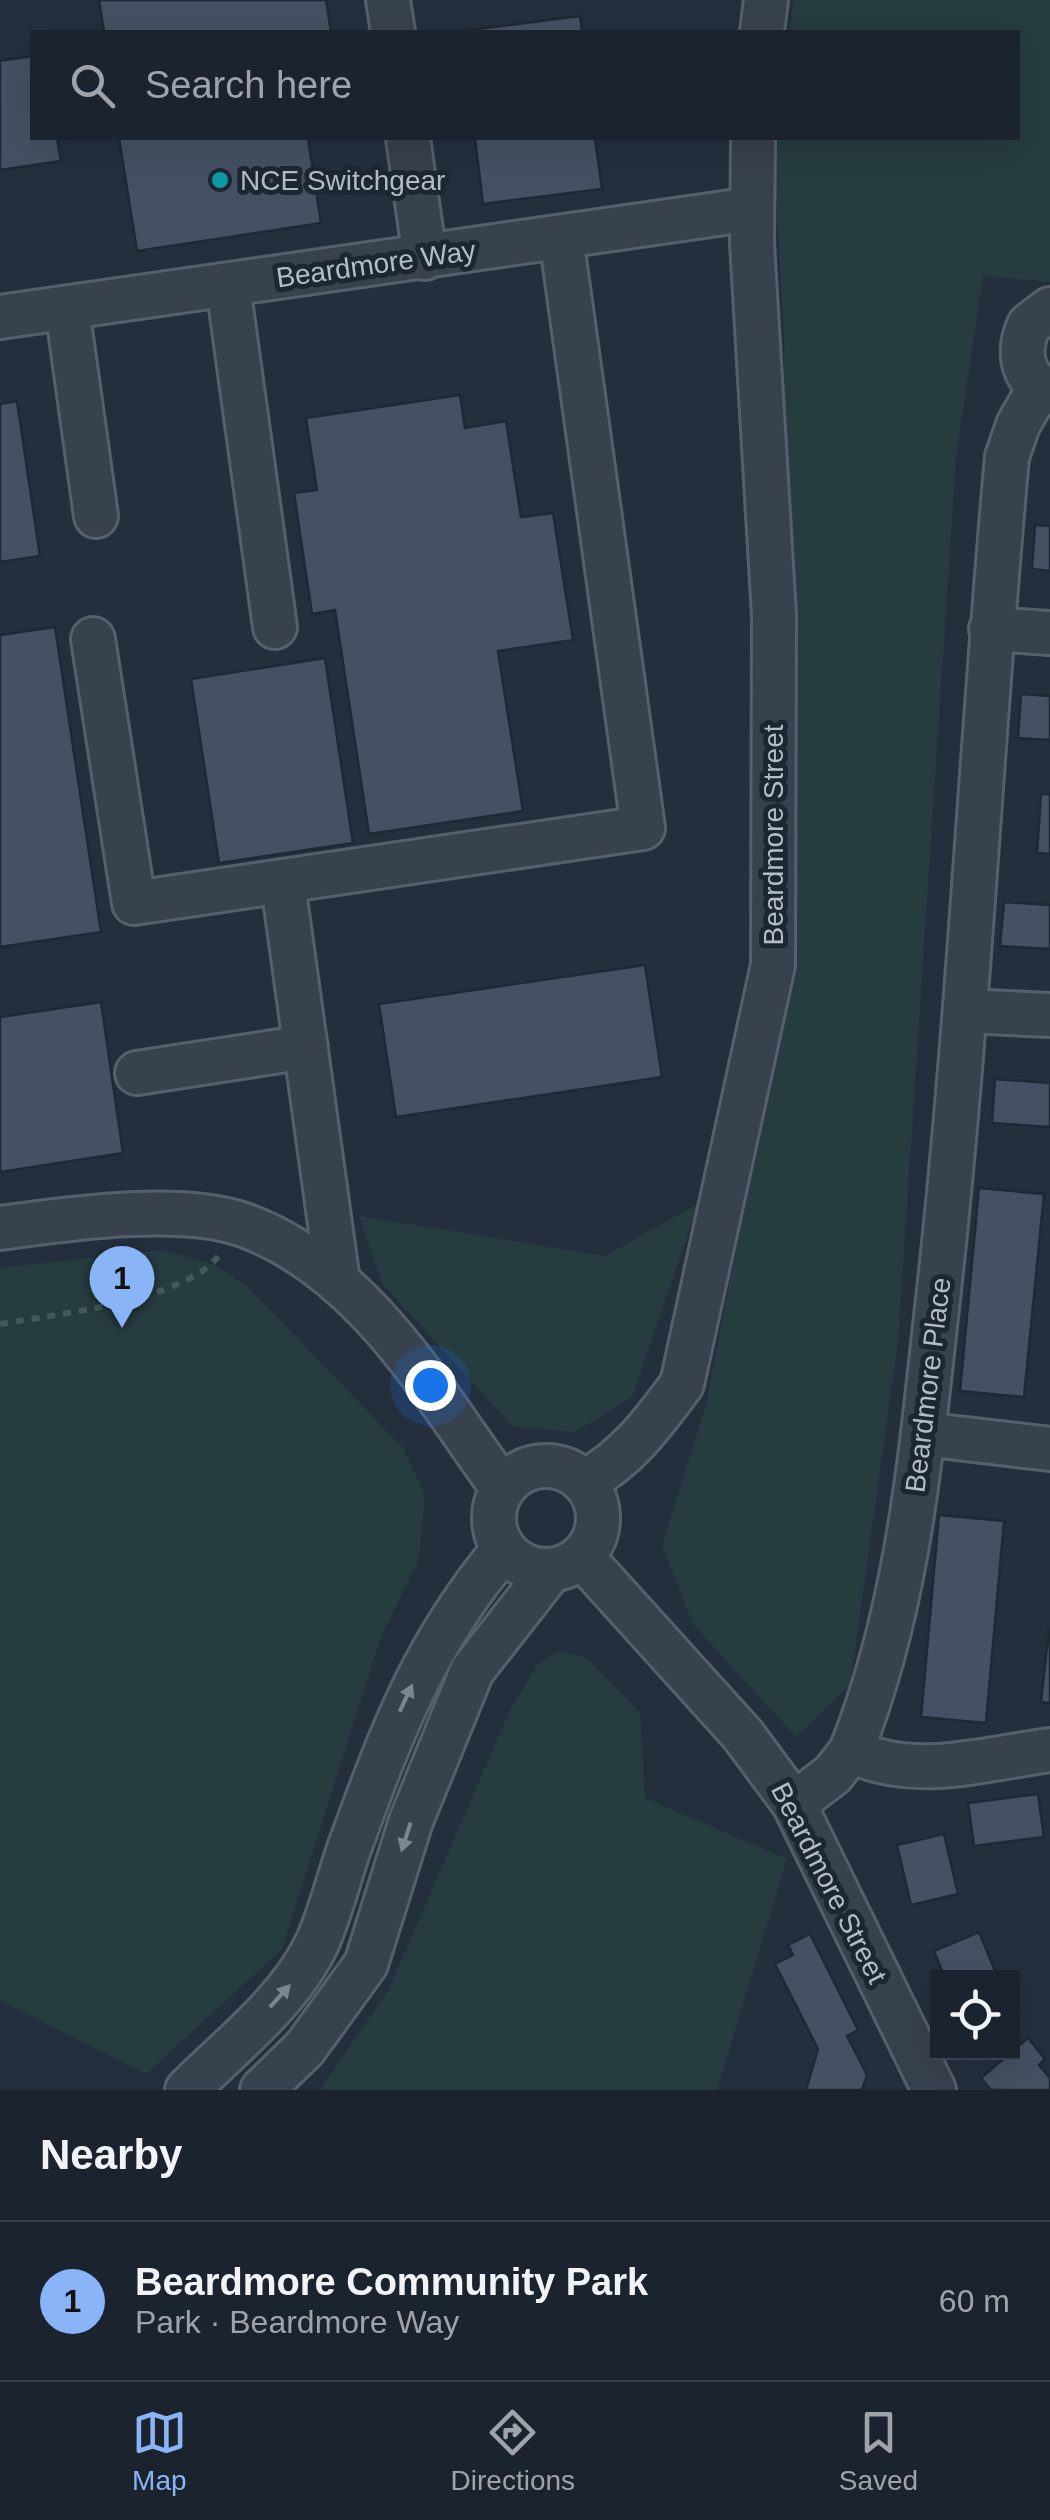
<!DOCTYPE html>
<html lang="en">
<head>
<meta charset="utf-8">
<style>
  body { margin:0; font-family:Arial,sans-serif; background:#242b36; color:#f1f3f6 }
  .controls { position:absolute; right:30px; bottom:30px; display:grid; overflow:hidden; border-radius:0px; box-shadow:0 10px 40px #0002 }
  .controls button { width:90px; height:90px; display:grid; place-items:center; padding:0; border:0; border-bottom:2px solid #39404a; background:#1b232e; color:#f1f3f6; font:50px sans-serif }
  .you { position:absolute; left:430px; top:1385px; width:35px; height:35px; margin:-25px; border:8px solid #fff; border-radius:50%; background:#1a73e8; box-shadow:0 0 0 15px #1a73e833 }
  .badge { display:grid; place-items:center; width:65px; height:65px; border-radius:50%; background:#8ab4f8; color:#111; font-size:32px; font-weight:700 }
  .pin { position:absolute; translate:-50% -82px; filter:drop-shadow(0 2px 5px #0008) }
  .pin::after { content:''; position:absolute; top:52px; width:35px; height:30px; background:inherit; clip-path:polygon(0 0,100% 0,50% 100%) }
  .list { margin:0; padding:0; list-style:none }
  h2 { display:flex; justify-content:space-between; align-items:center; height:130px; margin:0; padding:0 40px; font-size:42px }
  h2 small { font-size:32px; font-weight:400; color:#a0a4aa }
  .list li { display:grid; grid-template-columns:65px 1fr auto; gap:30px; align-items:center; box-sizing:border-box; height:160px; padding:0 40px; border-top:2px solid #39404a }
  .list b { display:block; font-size:38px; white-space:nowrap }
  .list p { margin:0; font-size:32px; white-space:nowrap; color:#a0a4aa }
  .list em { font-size:32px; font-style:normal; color:#a0a4aa }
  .icon { flex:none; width:55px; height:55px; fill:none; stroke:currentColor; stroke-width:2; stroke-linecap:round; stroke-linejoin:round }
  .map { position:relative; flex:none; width:1050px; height:2090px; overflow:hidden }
  .search { position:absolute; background:#1b232e; box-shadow:0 10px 40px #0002; left:30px; right:30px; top:30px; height:110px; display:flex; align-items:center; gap:25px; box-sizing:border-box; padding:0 35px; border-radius:0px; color:#a0a4aa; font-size:38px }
  .sheet { height:290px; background:#1b232e }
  nav { display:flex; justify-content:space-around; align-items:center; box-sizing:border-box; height:140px; border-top:2px solid #39404a; background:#1b232e; font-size:28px; color:#a0a4aa }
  nav a { display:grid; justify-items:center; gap:5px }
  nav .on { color:#8ab4f8 }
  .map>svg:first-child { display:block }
  .green { fill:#263c3f }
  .building { fill:#455162; stroke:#1f2835; stroke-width:2.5 }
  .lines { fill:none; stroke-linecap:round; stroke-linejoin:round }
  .minor-casing { stroke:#565f6c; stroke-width:48 }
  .path { stroke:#44595c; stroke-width:6; stroke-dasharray:8 8; stroke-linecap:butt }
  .minor { stroke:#38414e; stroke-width:42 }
  .oneway { fill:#7c8592 }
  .culture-dot { fill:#0f9aa8; stroke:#1d2633; stroke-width:4 }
  .labels { text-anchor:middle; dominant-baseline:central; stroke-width:10; stroke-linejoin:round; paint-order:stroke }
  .poi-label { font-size:28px; fill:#b4bcc9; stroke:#1d2633; text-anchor:start }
  .street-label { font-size:28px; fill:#b4bcc9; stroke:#1d2633 }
</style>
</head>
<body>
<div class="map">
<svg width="1050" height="2090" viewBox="0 0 1050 2090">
  <rect width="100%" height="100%" fill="#242f3e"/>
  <!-- green -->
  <g class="green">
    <path d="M794,0h256v282l-67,-6 -27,181 -58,885 -48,343 -54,52 -103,-113 -31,-78 44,-141 85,-446 -7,-622 -11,-199h245v-106h-229z"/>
    <path d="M699,1203l-67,194 -57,35 -63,-6 -130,-143 -23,-67 246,40z"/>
    <path d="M162,1250l51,14 37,25 153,159 22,47 -6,64 -38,78 -99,312 -136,125 -146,-74v-732z"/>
    <path d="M560,1651l27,7 53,55 5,85 142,61 -70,231h-397l68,-99 122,-281 28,-46z"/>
  </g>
  <!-- building -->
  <g class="building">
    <path d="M99,0h227l5,32h-227z"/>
    <path d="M580,16l2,16h-120v-1z"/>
    <path d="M32,56v82h25l4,23 -61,9v-109z"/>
    <path d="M119,138h189l13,85 -184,28z"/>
    <path d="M475,138h120l7,51 -119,15z"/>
    <path d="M460,395l5,33 41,-7 15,96 32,-4 20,127 -75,11 25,160 -154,23 -34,-224 -23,4 -18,-121 23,-3 -11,-72z"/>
    <path d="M17,401l23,155 -40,6v-158z"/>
    <path d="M1035,525l15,1v45l-18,-2z"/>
    <path d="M55,627l46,305 -101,15v-312z"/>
    <path d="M325,658l28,185 -134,20 -28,-184z"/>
    <path d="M1021,694l29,2v44l-32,-2z"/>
    <path d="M1041,794h9v60l-13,-1z"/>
    <path d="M1004,902l46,3v44l-50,-3z"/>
    <path d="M645,965l17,112 -266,40 -17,-113z"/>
    <path d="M101,1002l22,151 -123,19v-155z"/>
    <path d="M995,1079l55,4v44l-58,-4z"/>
    <path d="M979,1188l65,6 -20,203 -64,-6z"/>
    <path d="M939,1515l65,6 -18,202 -65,-6z"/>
    <path d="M1049,1629h1v74l-9,-1z"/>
    <path d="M1038,1794l6,43 -70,9 -6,-43z"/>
    <path d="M944,1834l14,60 -47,11 -14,-60z"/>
    <path d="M979,1932l19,46h-53l-11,-27z"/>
    <path d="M810,1934l48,96 -11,6 20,39 -5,15h-56l12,-41 -43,-85 18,-9 -5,-10z"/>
    <path d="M1028,2038l17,21 -6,6 11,13v12h-59l-10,-12z"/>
  </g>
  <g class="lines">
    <defs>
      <g id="minor">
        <path d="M388,0l5,32"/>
        <path d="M762,32l4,-32"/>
        <path d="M408,138l17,120"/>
        <path d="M228,286l47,341"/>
        <path d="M67,308l29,208"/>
        <path d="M1050,309l-21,16c-12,27 -8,54 21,68"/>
        <path d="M0,317l752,-108"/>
        <path d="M991,629l59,4"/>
        <path d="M93,639l41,264 509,-75 -82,-591"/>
        <path d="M283,884l55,398"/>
        <path d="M965,1011l85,4"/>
        <path d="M137,1073l169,-26"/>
        <path d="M0,1228c67,-9 179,-26 244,-3 120,44 187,165 259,264"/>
        <path d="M923,1434l127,15"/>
        <circle cx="546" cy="1518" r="52"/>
        <path d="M584,1482c43,-23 70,-60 98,-98l91,-419 1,-349 -22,-373 1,-105"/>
        <path d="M582,1557l161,178 51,69 140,286"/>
        <path d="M851,1751c57,-143 69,-291 86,-443 32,-283 44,-567 70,-851l11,-32 21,-37"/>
        <path d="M794,1804l39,-30 18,-23c64,30 132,8 199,-1"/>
        <path d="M187,2090c45,-45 104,-90 131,-149 13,-30 21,-64 32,-95 42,-115 74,-202 154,-297"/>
        <path d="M262,2090l43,-42 61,-84 45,-143 61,-150 79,-101"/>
      </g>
    </defs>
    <!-- minor casing -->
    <use href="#minor" class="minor-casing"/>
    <!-- path -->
    <path class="path" d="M0,1324c56,-10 187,-23 220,-70"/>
    <!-- minor -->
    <use href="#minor" class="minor"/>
  </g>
  <!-- one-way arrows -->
  <defs><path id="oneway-solid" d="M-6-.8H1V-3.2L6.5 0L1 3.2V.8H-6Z" transform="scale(2.5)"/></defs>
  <g class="oneway">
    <use href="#oneway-solid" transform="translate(406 1698) rotate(-65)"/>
    <use href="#oneway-solid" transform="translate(406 1837) rotate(108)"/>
    <use href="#oneway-solid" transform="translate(280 1996) rotate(-48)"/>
  </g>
  <!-- markers -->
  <circle class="culture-dot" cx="220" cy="180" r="10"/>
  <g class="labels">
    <!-- poi labels -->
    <g class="poi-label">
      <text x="240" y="180">NCE Switchgear</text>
    </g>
    <!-- street labels -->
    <g class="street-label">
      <text transform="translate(376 264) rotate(-8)">Beardmore Way</text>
      <text transform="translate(773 835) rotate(-90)">Beardmore Street</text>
      <text transform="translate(928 1385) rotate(-83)">Beardmore Place</text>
      <text transform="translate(829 1883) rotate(63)">Beardmore Street</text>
    </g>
  </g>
</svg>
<div class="controls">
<button><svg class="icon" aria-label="locate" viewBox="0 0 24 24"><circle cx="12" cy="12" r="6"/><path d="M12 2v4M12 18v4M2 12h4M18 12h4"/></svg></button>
</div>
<div class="you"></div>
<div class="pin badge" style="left:122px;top:1328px">1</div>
<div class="search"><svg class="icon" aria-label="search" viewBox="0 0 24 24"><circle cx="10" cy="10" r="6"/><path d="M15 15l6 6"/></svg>Search here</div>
</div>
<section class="sheet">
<h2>Nearby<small></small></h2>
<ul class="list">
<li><span class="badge">1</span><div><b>Beardmore Community Park</b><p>Park · Beardmore Way</p></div><em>60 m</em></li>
</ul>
</section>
<nav>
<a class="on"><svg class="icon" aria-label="map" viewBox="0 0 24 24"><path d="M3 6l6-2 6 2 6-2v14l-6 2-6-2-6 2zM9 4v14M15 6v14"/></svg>Map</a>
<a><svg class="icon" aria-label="directions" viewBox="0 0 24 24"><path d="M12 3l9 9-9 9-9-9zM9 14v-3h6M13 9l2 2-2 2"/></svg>Directions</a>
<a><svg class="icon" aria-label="saved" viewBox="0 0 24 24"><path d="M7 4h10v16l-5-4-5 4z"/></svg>Saved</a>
</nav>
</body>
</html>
